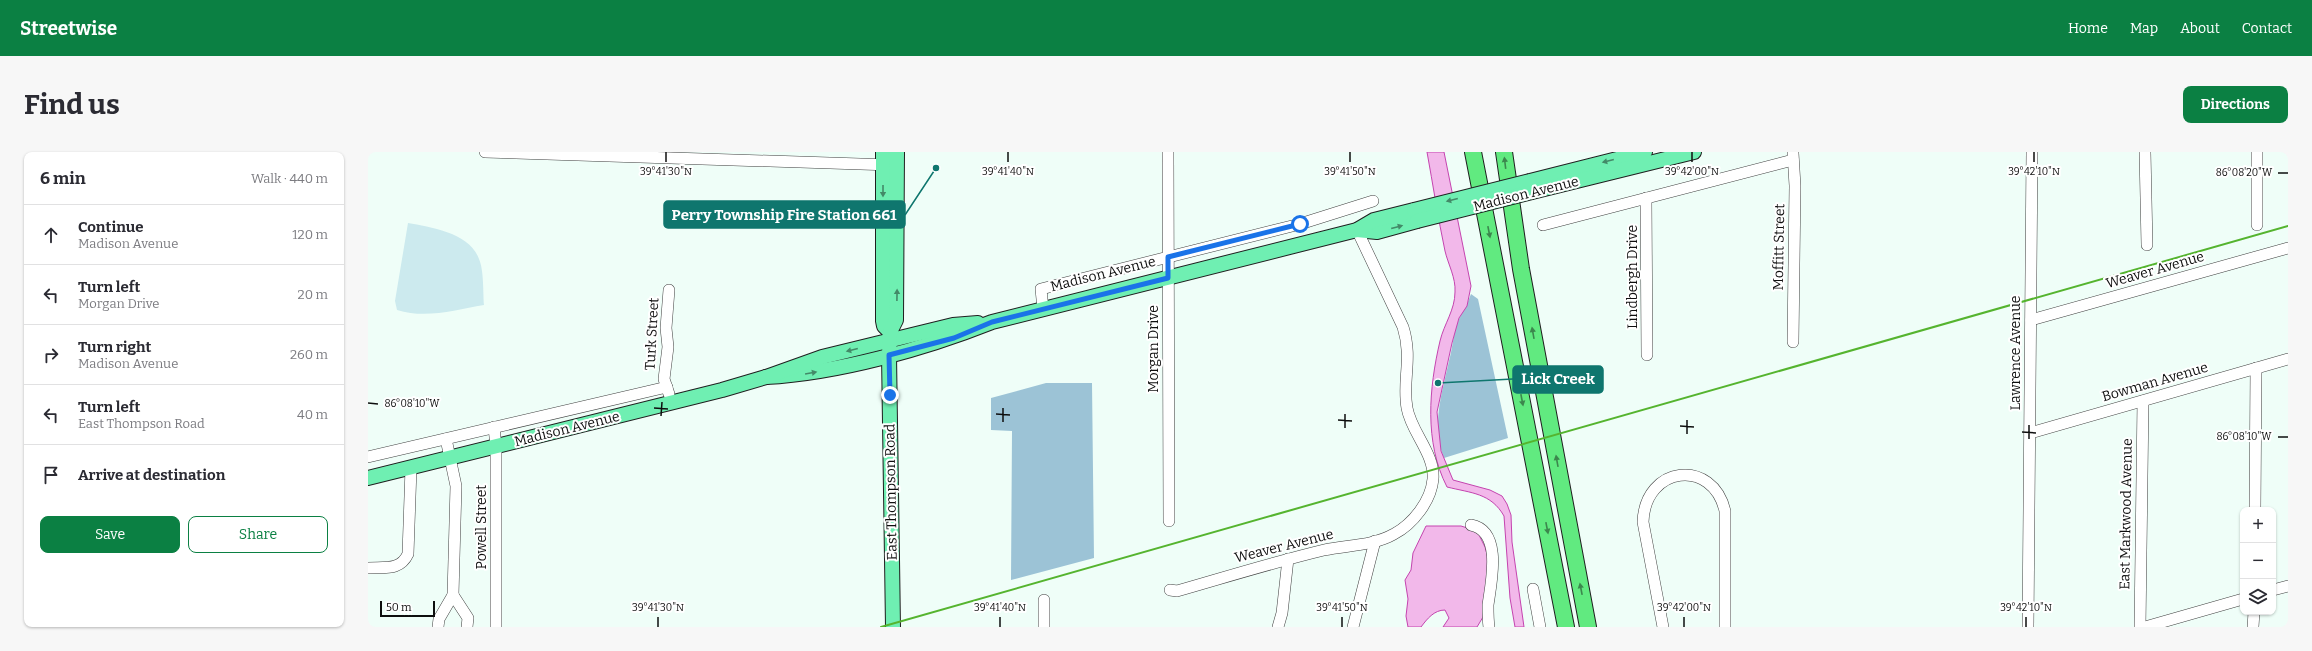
<!DOCTYPE html>
<html lang="en">
<head>
<meta charset="utf-8">
<style>
  body { margin:0; font-family:Bitter,serif; background:#f7f7f7; color:#2b2b33 }
  .controls { position:absolute; right:12px; bottom:12px; display:grid; overflow:hidden; border-radius:8px; box-shadow:0 1px 3px #0004 }
  .controls button { width:36px; height:36px; display:grid; place-items:center; padding:0; border:0; border-bottom:1px solid #e1e1e2; background:#fff; color:#2b2b33; font:20px sans-serif }
  .scale { position:absolute; left:12px; bottom:10px; width:55px; box-sizing:border-box; padding-left:4px; border:2px solid #0e0e0e; border-top:0; font-size:11px; line-height:14px; white-space:nowrap; color:#0e0e0e; -webkit-text-stroke:3px #fff; paint-order:stroke }
  .stop { position:absolute; width:12px; height:12px; margin:-9px; border:3px solid #1a73e8; border-radius:50%; background:#fff }
  .stop.end { background:#1a73e8; border-color:#fff; box-shadow:0 1px 4px #0008 }
  .list { margin:0; padding:0; list-style:none }
  h2 { display:flex; justify-content:space-between; align-items:center; height:52px; margin:0; padding:0 16px; font-size:17px }
  h2 small { font-size:13px; font-weight:400; color:#7c7c81 }
  .list li { display:grid; grid-template-columns:26px 1fr auto; gap:12px; align-items:center; box-sizing:border-box; height:60px; padding:0 16px; border-top:1px solid #e1e1e2 }
  .list b { display:block; font-size:15px; white-space:nowrap }
  .list p { margin:0; font-size:13px; white-space:nowrap; color:#7c7c81 }
  .list em { font-size:13px; font-style:normal; color:#7c7c81 }
  .actions { display:flex; gap:8px; padding:12px 16px }
  .actions a { flex:1; padding:9px 0; border:1px solid #0b8043; border-radius:8px; text-align:center; font-size:14px; color:#0b8043 }
  .actions .main { background:#0b8043; color:#fff }
  .icon { flex:none; width:22px; height:22px; fill:none; stroke:currentColor; stroke-width:2; stroke-linecap:round; stroke-linejoin:round }
  .map { position:relative; flex:none; width:1920px; height:475px; overflow:hidden; border-radius:8px }
  header { display:flex; align-items:center; gap:24px; box-sizing:border-box; height:56px; padding:0 20px; background:#0b8043; color:#fff }
  header strong { font-size:19px }
  nav { display:flex; gap:22px; margin-inline-start:auto; font-size:14px }
  .intro { display:flex; align-items:center; justify-content:space-between; box-sizing:border-box; height:96px; padding:0 24px }
  h1 { margin:0; font-size:28px }
  .button { padding:10px 18px; border-radius:8px; background:#0b8043; color:#fff; font-size:14px; font-weight:700 }
  main { display:flex; gap:24px; padding:0 24px }
  aside { flex:1; background:#fff; border-radius:8px; box-shadow:0 1px 3px #0004 }
  .map>svg:first-child { display:block }
  .forest { fill:#9cc3d6 }
  .pitch { fill:#cceaee }
  .water { fill:#f2b8ea; stroke:#c444af }
  .lines { fill:none; stroke-linecap:round; stroke-linejoin:round }
  .minor-casing { stroke:#414141; stroke-width:12 }
  .major-casing { stroke:#1f1f1f; stroke-width:16 }
  .highway-casing { stroke:#1f1f1f; stroke-width:18 }
  .minor { stroke:#fff; stroke-width:11 }
  .major { stroke:#6fefb2; stroke-width:14 }
  .highway { stroke:#61ea80; stroke-width:16 }
  .rail { stroke:#55b42f; stroke-width:2 }
  .major-bridge-casing { stroke:#1f1f1f; stroke-width:16; stroke-linecap:butt }
  .major-bridge { stroke:#6fefb2; stroke-width:14 }
  .oneway { fill:#438a68 }
  .oneway2 { fill:#3c874d }
  .route { stroke:#1a73e8; stroke-width:5 }
  .ticks { fill:none; stroke:#0e0e0e; stroke-width:1.5 }
  .labels { text-anchor:middle; dominant-baseline:central; stroke-width:4; stroke-linejoin:round; paint-order:stroke }
  .street-label { font-size:14px; fill:#0e0e0e; stroke:#fff }
  .ticks-label { font-size:10px; text-anchor:middle; fill:#0e0e0e; stroke:#fff; stroke-width:4; stroke-linejoin:round; paint-order:stroke }
  .leader { fill:none; stroke:#0f766e; stroke-width:1.5 }
  .callout-dot { fill:#0f766e; stroke:#fff; stroke-width:1.5 }
  .callout { fill:#0f766e; stroke:#0f766e; stroke-width:1.5 }
  .callout-label { font-size:15px; text-anchor:middle; font-weight:bold; fill:#fff }
</style>
</head>
<body>
<header>
<strong>Streetwise</strong>
<nav><a>Home</a><a>Map</a><a>About</a><a>Contact</a></nav>
</header>
<div class="intro"><h1>Find us</h1><a class="button">Directions</a></div>
<main>
<aside>
<h2>6 min<small>Walk · 440 m</small></h2>
<ul class="list">
<li><svg class="icon" aria-label="ahead" viewBox="0 0 24 24"><path d="M12 20V5M6 11l6-6 6 6"/></svg><div><b>Continue</b><p>Madison Avenue</p></div><em>120 m</em></li>
<li><svg class="icon" aria-label="left" viewBox="0 0 24 24"><path d="M17 20v-9H6M10 6l-5 5 5 5"/></svg><div><b>Turn left</b><p>Morgan Drive</p></div><em>20 m</em></li>
<li><svg class="icon" aria-label="right" viewBox="0 0 24 24"><path d="M7 20v-9h11M14 6l5 5-5 5"/></svg><div><b>Turn right</b><p>Madison Avenue</p></div><em>260 m</em></li>
<li><svg class="icon" aria-label="left" viewBox="0 0 24 24"><path d="M17 20v-9H6M10 6l-5 5 5 5"/></svg><div><b>Turn left</b><p>East Thompson Road</p></div><em>40 m</em></li>
<li><svg class="icon" aria-label="arrive" viewBox="0 0 24 24"><path d="M6 21V4h12l-3 4 3 4H6"/></svg><div><b>Arrive at destination</b></div></li>
</ul>
<div class="actions"><a class="main">Save</a><a>Share</a></div>
</aside>
<div class="map">
<svg width="1920" height="475" viewBox="0 0 1920 475">
  <rect width="100%" height="100%" fill="#effef8"/>
  <!-- forest -->
  <g class="forest">
    <path d="M1103,142l7,5 30,139 -64,20c-13,-32 -2,-65 5,-97 4,-14 4,-28 10,-42 4,-9 9,-16 12,-25z"/>
    <path d="M678,231h46l2,175 -83,22 1,-149 -21,-1v-32z"/>
  </g>
  <!-- pitch -->
  <path class="pitch" d="M40,71c23,4 62,10 71,36 5,11 4,34 5,46 -29,5 -58,14 -87,5l-2,-9z"/>
  <!-- water -->
  <g class="water">
    <path d="M1059,0h17l27,134 -4,20 -8,12 -7,25 -15,69 4,39 12,29 37,10 12,6 5,8 4,11 1,27 12,85h-9l-5,-29 -6,-82c-13,-23 -33,-23 -57,-29 -23,-45 -18,-99 -7,-146 4,-17 15,-31 15,-49 1,-14 -7,-28 -10,-41 -7,-33 -12,-66 -18,-99z"/>
    <path d="M1058,374h35l16,5 8,16 4,15 -6,55 -6,10h-34l6,-9 -4,-8c-11,0 -18,9 -24,17h-13l-2,-11 2,-17 -3,-19 6,-10 2,-17z"/>
  </g>
  <g class="lines">
    <defs>
      <g id="minor">
        <path d="M117,0l406,13"/>
        <path d="M800,0l1,369"/>
        <path d="M1777,0l2,93"/>
        <path d="M1425,1l2,33 -2,156"/>
        <path d="M1278,46l1,157"/>
        <path d="M1175,73l250,-65"/>
        <path d="M1889,73v-73"/>
        <path d="M675,157l-2,-20 259,-65 73,-23"/>
        <path d="M1663,168l257,-72"/>
        <path d="M301,242l-5,-15 4,-32 -2,-19 3,-38"/>
        <path d="M126,275l2,20v180"/>
        <path d="M1662,281l258,-74"/>
        <path d="M0,305l299,-70"/>
        <path d="M1887,358l1,-142"/>
        <path d="M1103,373c32,6 20,58 17,80 0,7 0,15 1,22"/>
        <path d="M0,416c17,-1 32,3 40,-14l3,-86"/>
        <path d="M1165,437l7,38"/>
        <path d="M802,438l7,1c49,-14 97,-29 147,-41 23,-5 49,-4 70,-16 19,-10 37,-33 39,-55 2,-25 -22,-47 -26,-71 -5,-28 6,-49 -4,-81l-46,-97"/>
        <path d="M1905,438l15,-4"/>
        <path d="M85,443l15,23 -1,9"/>
        <path d="M676,448v27"/>
        <path d="M70,475l1,-8 14,-24 3,-109 -10,-47"/>
        <path d="M910,475l4,-14 6,-54"/>
        <path d="M985,475l22,-86"/>
        <path d="M1295,475l-20,-105c2,-57 70,-64 82,-11v116"/>
        <path d="M1660,475l4,-475"/>
        <path d="M1772,475l3,-226"/>
        <path d="M1777,475l98,-28"/>
        <path d="M1885,475l1,-15"/>
      </g>
      <g id="major">
        <path d="M515,0v169l1,5 6,6"/>
        <path d="M1162,29l115,-29"/>
        <path d="M1164,40l162,-40"/>
        <path d="M989,78l20,2 40,-11"/>
        <path d="M398,225c72,-4 158,-28 226,-55l365,-92 17,-10 40,-10"/>
        <path d="M0,326l354,-88 44,-13 56,-20 131,-32 25,-2"/>
        <path d="M525,475l-4,-272 1,-23 6,-12 1,-168"/>
      </g>
      <g id="highway">
        <path d="M1105,0l93,475"/>
        <path d="M1136,0l17,117 67,358"/>
      </g>
    </defs>
    <!-- minor casing -->
    <use href="#minor" class="minor-casing"/>
    <!-- major casing -->
    <use href="#major" class="major-casing"/>
    <!-- highway casing -->
    <use href="#highway" class="highway-casing"/>
    <!-- minor -->
    <use href="#minor" class="minor"/>
    <!-- major -->
    <use href="#major" class="major"/>
    <!-- highway -->
    <use href="#highway" class="highway"/>
    <!-- rail -->
    <path class="rail" d="M513,475l1407,-401"/>
    <defs>
      <g id="major-bridge">
        <path d="M1046,58l116,-29"/>
        <path d="M1049,69l115,-29"/>
      </g>
    </defs>
    <!-- major-bridge casing -->
    <use href="#major-bridge" class="major-bridge-casing"/>
    <!-- major-bridge -->
    <use href="#major-bridge" class="major-bridge"/>
  </g>
  <!-- one-way arrows -->
  <defs><path id="oneway-solid" d="M-6-.8H1V-3.2L6.5 0L1 3.2V.8H-6Z"/></defs>
  <g class="oneway">
    <use href="#oneway-solid" transform="translate(1240 9) rotate(166)"/>
    <use href="#oneway-solid" transform="translate(515 39) rotate(90)"/>
    <use href="#oneway-solid" transform="translate(1084 48) rotate(166)"/>
    <use href="#oneway-solid" transform="translate(1029 75) rotate(-15)"/>
    <use href="#oneway-solid" transform="translate(529 143) rotate(-89)"/>
    <use href="#oneway-solid" transform="translate(484 198) rotate(166)"/>
    <use href="#oneway-solid" transform="translate(443 221) rotate(-10)"/>
  </g>
  <g class="oneway2">
    <use href="#oneway-solid" transform="translate(1137 11) rotate(-97)"/>
    <use href="#oneway-solid" transform="translate(1121 80) rotate(79)"/>
    <use href="#oneway-solid" transform="translate(1165 181) rotate(-100)"/>
    <use href="#oneway-solid" transform="translate(1154 248) rotate(79)"/>
    <use href="#oneway-solid" transform="translate(1189 309) rotate(-100)"/>
    <use href="#oneway-solid" transform="translate(1179 376) rotate(79)"/>
    <use href="#oneway-solid" transform="translate(1213 437) rotate(-101)"/>
  </g>
  <g class="lines">
    <!-- route -->
    <path class="route" d="M522,243l-1,-40 65,-17 38,-16 176,-44v-21l132,-33"/>
  </g>
  <!-- ticks -->
  <path class="ticks" d="M298,10v-10M640,10v-10M982,10v-10M1324,10v-10M1666,10v-10M1910,21h10M0,251l10,1M286,256l14,1M628,262l14,1M293,264l1,-14M970,268l14,1M635,270v-14M1312,274l14,1M977,276v-14M1654,280l14,1M1319,282v-14M1910,285h10M1661,287v-14M290,475v-10M632,475v-10M974,475v-10M1316,475v-10M1658,475v-10"/>
  <g class="labels">
    <!-- street labels -->
    <g class="street-label">
      <text transform="translate(1158 42) rotate(-14)">Madison Avenue</text>
      <text transform="translate(1411 95) rotate(-89)">Moffitt Street</text>
      <text transform="translate(1787 118) rotate(-16)">Weaver Avenue</text>
      <text transform="translate(735 122) rotate(-14)">Madison Avenue</text>
      <text transform="translate(1264 125) rotate(-90)">Lindbergh Drive</text>
      <text transform="translate(284 182) rotate(-87)">Turk Street</text>
      <text transform="translate(785 197) rotate(-90)">Morgan Drive</text>
      <text transform="translate(1647 201) rotate(-90)">Lawrence Avenue</text>
      <text transform="translate(1787 230) rotate(-16)">Bowman Avenue</text>
      <text transform="translate(199 277) rotate(-14)">Madison Avenue</text>
      <text transform="translate(523 340) rotate(-91)">East Thompson Road</text>
      <text transform="translate(1758 362) rotate(-89)">East Markwood Avenue</text>
      <text transform="translate(113 375) rotate(-90)">Powell Street</text>
      <text transform="translate(916 394) rotate(-14)">Weaver Avenue</text>
    </g>
  </g>
  <g class="ticks-label">
    <text x="298" y="23">39°41'30"N</text>
    <text x="640" y="23">39°41'40"N</text>
    <text x="982" y="23">39°41'50"N</text>
    <text x="1324" y="23">39°42'00"N</text>
    <text x="1666" y="23">39°42'10"N</text>
    <text x="1876" y="24">86°08'20"W</text>
    <text x="44" y="255">86°08'10"W</text>
    <text x="1876" y="288">86°08'10"W</text>
    <text x="290" y="459">39°41'30"N</text>
    <text x="632" y="459">39°41'40"N</text>
    <text x="974" y="459">39°41'50"N</text>
    <text x="1316" y="459">39°42'00"N</text>
    <text x="1658" y="459">39°42'10"N</text>
  </g>
  <!-- callouts -->
  <path class="leader" d="M568 16L537 63M1070 231L1145 227"/>
  <g class="callout-dot">
    <circle cx="568" cy="16" r="4"/>
    <circle cx="1070" cy="231" r="4"/>
  </g>
  <g class="callout">
    <rect x="296" y="49" width="241" height="27" rx="4"/>
    <rect x="1145" y="214" width="90" height="27" rx="4"/>
  </g>
  <g class="callout-label">
    <text x="416" y="68">Perry Township Fire Station 661</text>
    <text x="1190" y="232">Lick Creek</text>
  </g>
</svg>
<div class="controls">
<button>+</button>
<button>−</button>
<button><svg class="icon" aria-label="layers" viewBox="0 0 24 24"><path d="M12 4l9 5-9 5-9-5zM3 14l9 5 9-5"/></svg></button>
</div>
<div class="scale">50 m</div>
<div class="stop" style="left:932px;top:72px"></div>
<div class="stop end" style="left:522px;top:243px"></div>
</div>
</main>
</body>
</html>
